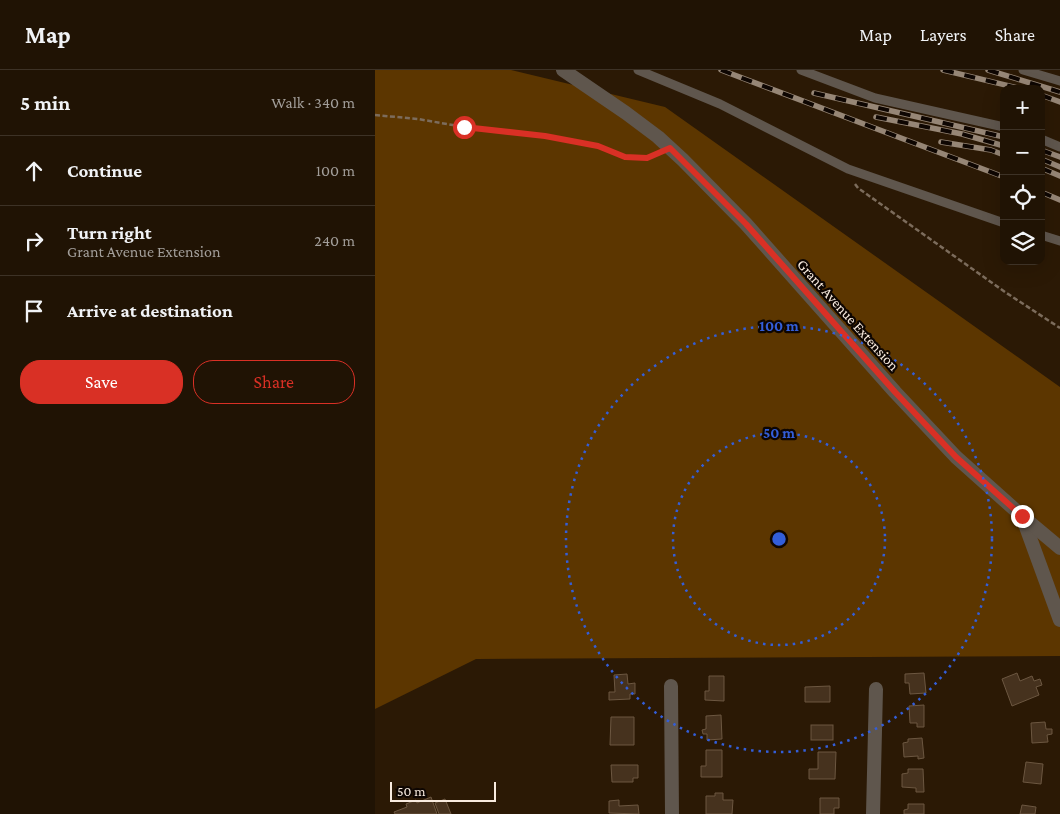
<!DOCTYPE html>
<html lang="en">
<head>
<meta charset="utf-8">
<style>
  body { margin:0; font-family:"Crimson Pro",serif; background:#281c0e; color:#f1f3f6 }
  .controls { position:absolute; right:15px; top:15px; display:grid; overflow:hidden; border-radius:10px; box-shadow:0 5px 20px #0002 }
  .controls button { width:45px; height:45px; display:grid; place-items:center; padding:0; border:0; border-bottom:1px solid #3d3226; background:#201304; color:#f1f3f6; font:25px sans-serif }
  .scale { position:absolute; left:15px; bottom:12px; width:106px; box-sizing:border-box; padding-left:5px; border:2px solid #f8ebdf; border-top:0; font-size:14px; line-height:18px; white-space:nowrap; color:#f8ebdf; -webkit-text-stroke:4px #0e0602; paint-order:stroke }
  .stop { position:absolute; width:15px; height:15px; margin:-11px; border:4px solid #d93025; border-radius:50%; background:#fff }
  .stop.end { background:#d93025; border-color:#fff; box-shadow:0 1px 5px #0008 }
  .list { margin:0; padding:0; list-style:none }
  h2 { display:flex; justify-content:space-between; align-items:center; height:65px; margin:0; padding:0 20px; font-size:21px }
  h2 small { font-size:16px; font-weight:400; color:#a29e9a }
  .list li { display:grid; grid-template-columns:32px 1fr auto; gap:15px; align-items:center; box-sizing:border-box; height:70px; padding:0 20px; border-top:1px solid #3d3226 }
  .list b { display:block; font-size:19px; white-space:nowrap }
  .list p { margin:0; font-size:16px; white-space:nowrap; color:#a29e9a }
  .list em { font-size:16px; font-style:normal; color:#a29e9a }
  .actions { display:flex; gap:10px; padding:15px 20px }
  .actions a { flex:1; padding:11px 0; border:1px solid #d93025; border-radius:20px; text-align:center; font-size:18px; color:#d93025 }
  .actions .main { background:#d93025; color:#fff }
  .icon { flex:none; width:28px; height:28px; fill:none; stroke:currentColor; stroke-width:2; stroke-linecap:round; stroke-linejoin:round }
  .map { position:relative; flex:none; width:685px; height:744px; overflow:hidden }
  header { display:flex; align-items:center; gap:30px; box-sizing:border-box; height:70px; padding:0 25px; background:#201304; border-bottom:1px solid #3d3226 }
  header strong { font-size:24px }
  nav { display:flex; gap:28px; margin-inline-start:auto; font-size:18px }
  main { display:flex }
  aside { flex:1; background:#201304 }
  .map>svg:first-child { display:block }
  .green { fill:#5c3600 }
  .building { fill:#46321e; stroke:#6c5741 }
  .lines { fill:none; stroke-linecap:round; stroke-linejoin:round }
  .path { stroke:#7c6c5c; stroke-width:2.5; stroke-dasharray:5 2.5; stroke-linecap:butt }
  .service { stroke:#5f564d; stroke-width:9 }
  .minor { stroke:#5f564d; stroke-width:14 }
  .rail-casing { stroke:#968676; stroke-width:5.5 }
  .rail { stroke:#0e0602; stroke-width:4; stroke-dasharray:11; stroke-linecap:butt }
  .route { stroke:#d93025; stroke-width:6 }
  .ring { fill:none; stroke:#335ed9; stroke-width:2.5; stroke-dasharray:2.5 5 }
  .labels { text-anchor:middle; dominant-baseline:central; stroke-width:4.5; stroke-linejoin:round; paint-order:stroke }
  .street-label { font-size:15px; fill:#f8ebdf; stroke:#0e0602 }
  .centre { fill:#335ed9; stroke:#0e0602; stroke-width:2.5 }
  .ring-label { font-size:15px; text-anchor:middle; font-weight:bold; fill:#335ed9; stroke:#0e0602; stroke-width:4.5; stroke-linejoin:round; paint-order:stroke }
</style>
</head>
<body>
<header>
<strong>Map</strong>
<nav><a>Map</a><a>Layers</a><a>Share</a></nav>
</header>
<main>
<aside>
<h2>5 min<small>Walk · 340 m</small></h2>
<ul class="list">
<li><svg class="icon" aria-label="ahead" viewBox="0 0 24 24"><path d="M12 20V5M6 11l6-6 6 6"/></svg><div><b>Continue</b></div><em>100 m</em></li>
<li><svg class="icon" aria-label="right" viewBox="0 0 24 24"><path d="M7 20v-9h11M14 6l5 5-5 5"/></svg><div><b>Turn right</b><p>Grant Avenue Extension</p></div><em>240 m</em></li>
<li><svg class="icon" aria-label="arrive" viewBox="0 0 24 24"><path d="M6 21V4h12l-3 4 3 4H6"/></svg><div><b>Arrive at destination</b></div></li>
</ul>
<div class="actions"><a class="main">Save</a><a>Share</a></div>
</aside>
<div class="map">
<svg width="685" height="744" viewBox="0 0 685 744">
  <rect width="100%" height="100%" fill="#2b1905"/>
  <!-- green -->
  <path class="green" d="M0,0h136l154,37 395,280v269l-584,3 -101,50z"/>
  <!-- building -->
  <g class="building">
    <path d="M549,603l2,20 -16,1 -1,-11h-4v-9z"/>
    <path d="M642,603l3,8 12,-5 2,5 6,-2 2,6 -6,2 3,8 -27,11 -10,-27z"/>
    <path d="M252,604l1,10 7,-1v11h-5v5l-21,1v-8h6l-1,-17z"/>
    <path d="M334,606h15v25l-19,-1v-9h4z"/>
    <path d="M455,616v16h-25v-15z"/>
    <path d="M549,635v22h-7v-4h-7l-1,-17z"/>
    <path d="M346,645l1,24 -15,1v-6h-4l-1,-4 4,-1v-13z"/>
    <path d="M236,647h23v28h-24z"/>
    <path d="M670,652l1,7h6v5l-5,1 1,7 -16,1 -1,-20z"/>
    <rect x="436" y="655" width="22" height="15"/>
    <path d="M547,668l2,20 -6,1v-3l-14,1 -1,-14 5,-1v-3z"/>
    <path d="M331,680h16v27h-21v-11h5z"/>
    <path d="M443,682h18l-1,27h-26v-10h9z"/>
    <path d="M651,692l17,2 -2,20 -18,-2z"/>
    <path d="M236,695h27v13h-5v4h-21z"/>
    <path d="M533,699h15l1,23h-8v-4l-14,-1v-13l6,-1z"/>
    <path d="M340,723h8v7h10l-1,14h-26v-18h9z"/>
    <path d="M56,727l6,17h-42l-1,-2 13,-5 -1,-3 10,-4 1,3z"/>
    <path d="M445,728h19v10h-5v6h-14z"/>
    <path d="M70,729l6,15h-12l-4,-11z"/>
    <path d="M244,730v6l19,-1 1,9 -30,-1v-12z"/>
    <path d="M533,734h16v10h-20v-4l4,-1z"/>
    <path d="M647,735l14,2 -1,7h-15z"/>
  </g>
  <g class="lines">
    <!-- path -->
    <g class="path">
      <path d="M0,45l43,4 46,8 81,9 53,9 27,12 22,1 9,-4"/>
      <path d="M480,114l3,4 147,104 55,36"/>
    </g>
    <!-- service -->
    <g class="service">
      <path d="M263,0l82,34 128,65 156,54"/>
      <path d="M426,0l74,28 129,29"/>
      <path d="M648,0l37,11"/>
      <path d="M666,69l19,8"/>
      <path d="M666,165l19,6"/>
    </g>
    <!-- minor -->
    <g class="minor">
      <path d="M188,0l63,43 32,24 25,23 63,64 149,168 61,65 66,59 38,104"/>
      <path d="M647,446l38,32"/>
      <path d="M296,616l1,128"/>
      <path d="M498,744l3,-125"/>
    </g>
    <defs>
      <g id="rail">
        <path d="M346,0l283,107"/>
        <path d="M568,0l79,19"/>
        <path d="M613,0l72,22"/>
        <path d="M439,23l190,44"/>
        <path d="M666,25l19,7"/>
        <path d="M501,47l86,17 42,12"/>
        <path d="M566,72l50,8 13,5"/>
        <path d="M666,80l19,7"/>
        <path d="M666,89l19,8"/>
        <path d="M666,98l19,8"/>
        <path d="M666,122l19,8"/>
      </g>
    </defs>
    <!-- rail casing -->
    <use href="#rail" class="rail-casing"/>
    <!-- rail -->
    <use href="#rail" class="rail"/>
  </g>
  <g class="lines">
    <!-- route -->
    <path class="route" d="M89,57l81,9 53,10 27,11 22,1 23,-10 76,76 149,168 61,65 66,59"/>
  </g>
  <!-- distance rings -->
  <g class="ring">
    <circle cx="404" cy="469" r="106"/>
    <circle cx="404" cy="469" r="213"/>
  </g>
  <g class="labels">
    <!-- street labels -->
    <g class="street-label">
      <text transform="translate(473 245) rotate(48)">Grant Avenue Extension</text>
    </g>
  </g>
  <circle cx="404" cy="469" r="8" class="centre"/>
  <g class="ring-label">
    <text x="404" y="261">100 m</text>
    <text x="404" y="368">50 m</text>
  </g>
</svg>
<div class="controls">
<button>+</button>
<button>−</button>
<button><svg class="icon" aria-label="locate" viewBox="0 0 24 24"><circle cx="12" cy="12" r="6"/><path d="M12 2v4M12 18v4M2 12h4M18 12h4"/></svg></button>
<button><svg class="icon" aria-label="layers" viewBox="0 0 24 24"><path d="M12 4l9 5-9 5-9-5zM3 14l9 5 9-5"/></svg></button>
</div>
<div class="scale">50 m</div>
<div class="stop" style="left:89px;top:57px"></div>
<div class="stop end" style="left:647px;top:446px"></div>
</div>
</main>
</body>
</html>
